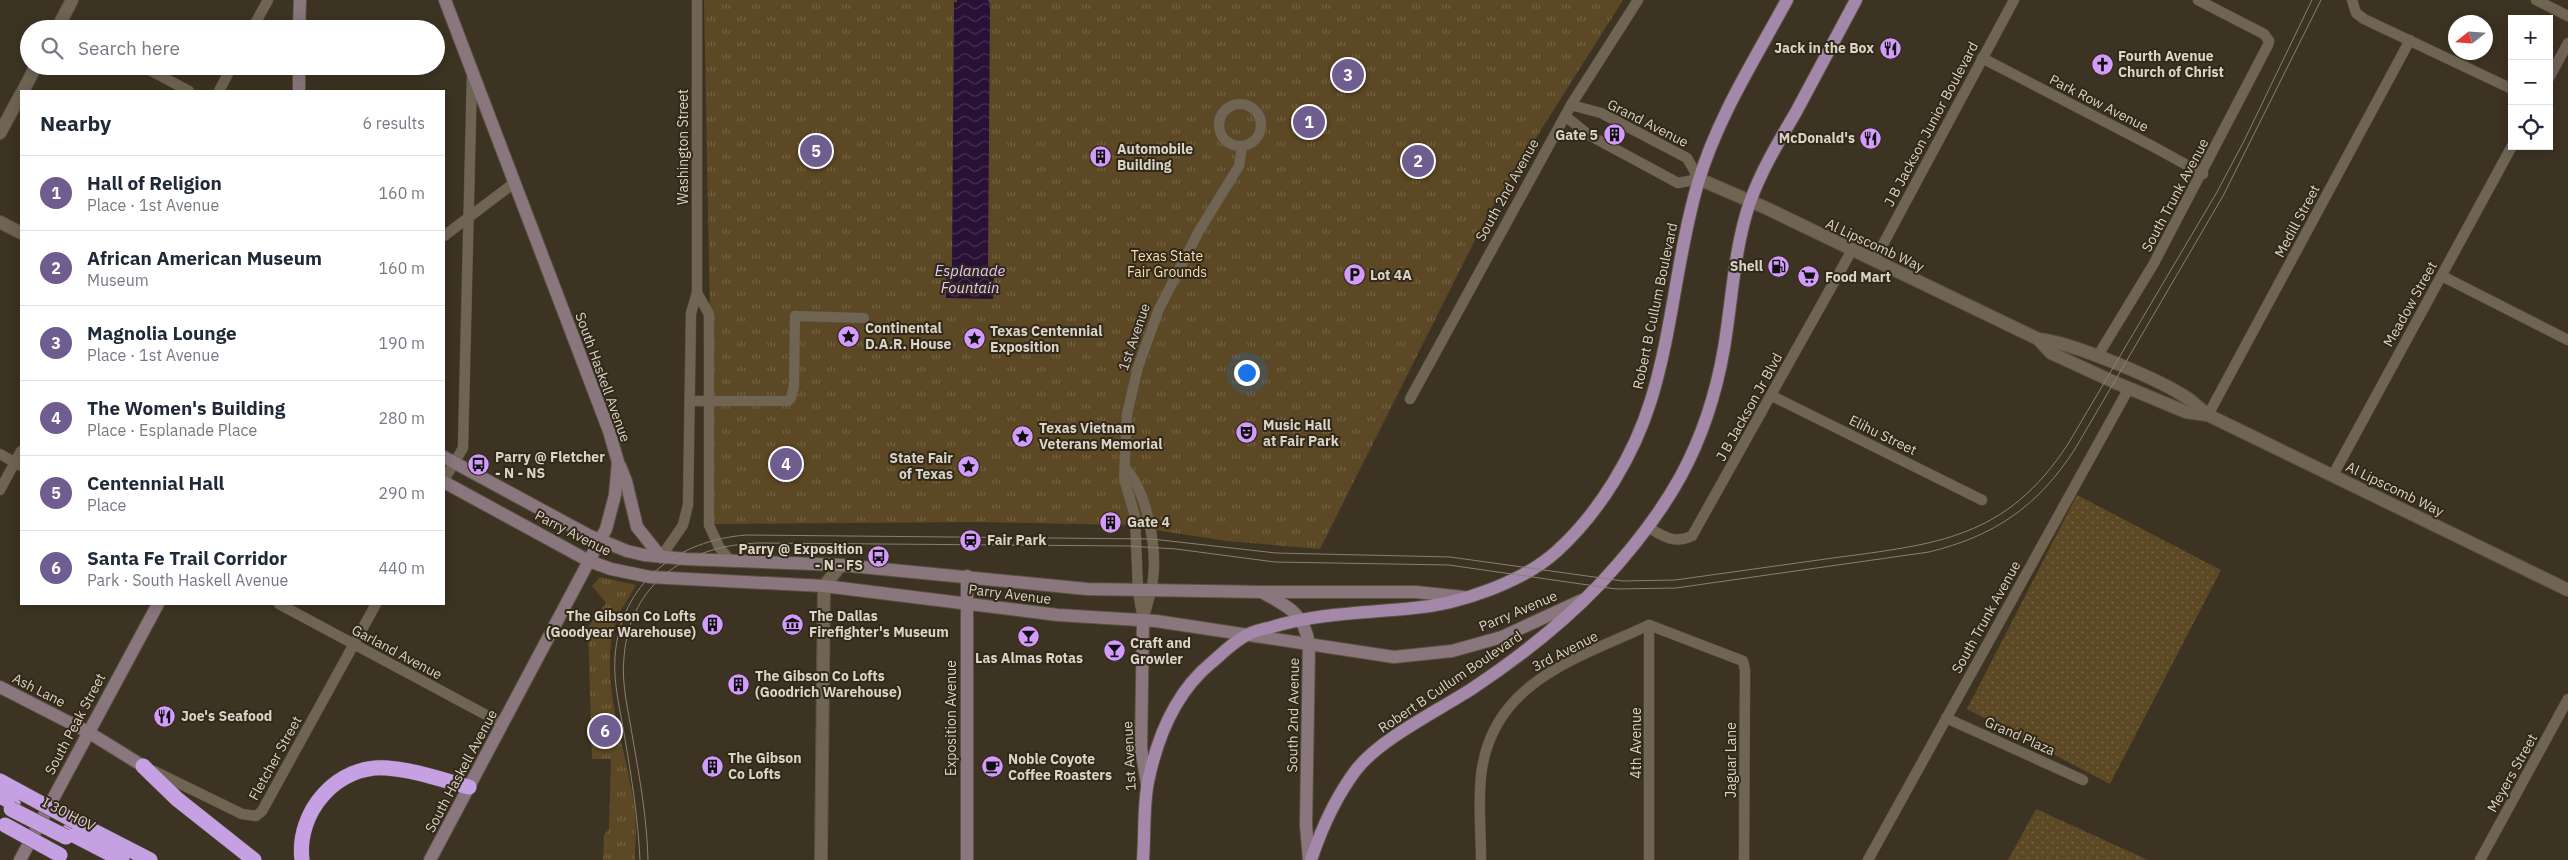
<!DOCTYPE html>
<html lang="en">
<head>
<meta charset="utf-8">
<style>
  body { margin:0; font-family:"IBM Plex Sans",sans-serif; background:#f2f2f3; color:#1f2937 }
  .controls { position:absolute; right:15px; top:15px; display:grid; overflow:hidden; border-radius:0px; box-shadow:0 2px 12px #0003 }
  .controls button { width:45px; height:45px; display:grid; place-items:center; padding:0; border:0; border-bottom:1px solid #e0e1e3; background:#fff; color:#1f2937; font:25px sans-serif }
  .compass { position:absolute; left:2448px; top:15px; width:45px; height:45px; border-radius:50%; background:#fff; box-shadow:0 2px 12px #0003; rotate:253deg }
  .you { position:absolute; left:1246px; top:372px; width:18px; height:18px; margin:-12px; border:4px solid #fff; border-radius:50%; background:#1a73e8; box-shadow:0 0 0 8px #1a73e833 }
  .badge { display:grid; place-items:center; width:32px; height:32px; border-radius:50%; background:#705d90; color:#fff; font-size:16px; font-weight:700 }
  .pin { position:absolute; translate:-50% -50%; border:2px solid #fff; box-shadow:0 1px 5px #0006 }
  .list { margin:0; padding:0; list-style:none }
  h2 { display:flex; justify-content:space-between; align-items:center; height:65px; margin:0; padding:0 20px; font-size:21px }
  h2 small { font-size:16px; font-weight:400; color:#747a83 }
  .list li { display:grid; grid-template-columns:32px 1fr auto; gap:15px; align-items:center; box-sizing:border-box; height:75px; padding:0 20px; border-top:1px solid #e0e1e3 }
  .list b { display:block; font-size:19px; white-space:nowrap }
  .list p { margin:0; font-size:16px; white-space:nowrap; color:#747a83 }
  .list em { font-size:16px; font-style:normal; color:#747a83 }
  .icon { flex:none; width:28px; height:28px; fill:none; stroke:currentColor; stroke-width:2; stroke-linecap:round; stroke-linejoin:round }
  .map { position:relative; flex:none; width:2568px; height:860px; overflow:hidden }
  .search { position:absolute; background:#fff; box-shadow:0 2px 12px #0003; left:20px; top:20px; width:425px; height:55px; display:flex; align-items:center; gap:12px; box-sizing:border-box; padding:0 18px; border-radius:28px; color:#747a83; font-size:19px }
  .panel { position:absolute; background:#fff; box-shadow:0 2px 12px #0003; left:20px; top:90px; width:425px; height:515px; border-radius:0px }
  .map>svg:first-child { display:block }
  .grass { fill:url(#grass-dots) }
  .park { fill:url(#park-tufts) }
  .water { fill:url(#water-waves) }
  .lines { fill:none; stroke-linecap:round; stroke-linejoin:round }
  .minor-casing { stroke:#5a5243; stroke-width:11 }
  .tertiary-casing { stroke:#5a5243; stroke-width:14 }
  .secondary-casing { stroke:#5a5243; stroke-width:14 }
  .primary-casing { stroke:#5a5243; stroke-width:14 }
  .motorway-casing { stroke:#5a5243; stroke-width:16 }
  .minor { stroke:#706553; stroke-width:10 }
  .tertiary { stroke:#706553; stroke-width:12 }
  .secondary { stroke:#8a777e; stroke-width:12 }
  .primary { stroke:#a388a9; stroke-width:12 }
  .motorway { stroke:#c5a0e2; stroke-width:15 }
  .tram { stroke:#888072; stroke-width:1 }
  .motorway-bridge-casing { stroke:#5a5243; stroke-width:16; stroke-linecap:butt }
  .motorway-bridge { stroke:#c5a0e2; stroke-width:15 }
  .labels { text-anchor:middle; dominant-baseline:central; stroke-width:4; stroke-linejoin:round; paint-order:stroke }
  .poi-label { font-size:14px; font-weight:bold; fill:#d9d3c8; stroke:#322919; text-anchor:start }
  .street-label { font-size:14px; fill:#d9d3c8; stroke:#322919 }
  .park-label { font-size:14px; fill:#f9deb3; stroke:#322919 }
  .water-label { font-size:15px; font-style:italic; fill:#e6c5ff; stroke:#322919 }
</style>
</head>
<body>
<div class="map">
<svg width="2568" height="860" viewBox="0 0 2568 860">
  <defs>
    <pattern id="grass-dots" width="8" height="8" patternUnits="userSpaceOnUse" patternTransform="scale(1.25)"><rect width="8" height="8" fill="#5c4824"/><path d="M2 2h.1M6 6h.1" fill="none" stroke="#736242" stroke-width="1.8" stroke-linecap="round"/></pattern>
    <pattern id="park-tufts" width="24" height="20" patternUnits="userSpaceOnUse" patternTransform="scale(1.25)"><rect width="24" height="20" fill="#5c4824"/><path d="M3 7l-1-3M5 7V3M7 7l1-3M15 17l-1-3M17 17v-4M19 17l1-3" fill="none" stroke="#736242"/></pattern>
    <pattern id="water-waves" width="16" height="10" patternUnits="userSpaceOnUse" patternTransform="scale(1.25)"><rect width="16" height="10" fill="#281037"/><path d="M0 5q4-4 8 0t8 0" fill="none" stroke="#473252"/></pattern>
  </defs>
  <rect width="100%" height="100%" fill="#3d3322"/>
  <!-- grass -->
  <g class="grass">
    <path d="M2077,495l144,75 -111,214 -143,-75z"/>
    <path d="M2036,809l112,51h-140z"/>
  </g>
  <!-- park -->
  <g class="park">
    <path d="M704,0h919l-134,212 -169,337 -93,-8 -105,-16 -146,-3 -262,2z"/>
    <path d="M600,577l36,8c-7,13 -17,26 -21,40 -18,57 15,132 20,189 2,15 0,31 0,46h-32l1,-25 5,-6 2,-70h-19l-4,-132 18,-24 -14,-17z"/>
  </g>
  <!-- water -->
  <path class="water" d="M957,0h31l2,4 -2,264h6l-1,31 -47,-1v-31h6l2,-265h3z"/>
  <g class="lines">
    <defs>
      <g id="minor">
        <path d="M2352,0l4,13 8,6 148,70"/>
        <path d="M2536,0l32,16"/>
        <path d="M60,23l12,6"/>
        <path d="M252,29l16,-29"/>
        <path d="M1982,58l172,89 49,27"/>
        <path d="M142,66l47,25"/>
        <path d="M2549,78l19,-35"/>
        <path d="M219,91l13,-25"/>
        <circle cx="1240" cy="125" r="21"/>
        <path d="M1565,116l24,19 89,48 21,-4 -12,-21 -86,-45 -30,-8"/>
        <path d="M444,236l70,-53"/>
        <path d="M1874,261l140,-261"/>
        <path d="M2442,276l126,64"/>
        <path d="M697,293l12,21v211l10,22 11,13"/>
        <path d="M2097,357l56,-92 115,-220 1,-4 -5,-7 -66,-34"/>
        <path d="M1772,396l210,104"/>
        <path d="M1410,399l161,-294 67,-105"/>
        <path d="M690,401h98l3,-3 3,-12 1,-70 69,2"/>
        <path d="M2208,415l202,-375"/>
        <path d="M0,454l21,12"/>
        <path d="M1125,468c22,23 32,79 28,111 -1,13 -6,25 -9,38"/>
        <path d="M2333,475l179,-329"/>
        <path d="M444,480l19,-32 9,-374"/>
        <path d="M0,490l21,-39"/>
        <path d="M1649,528c16,9 25,16 43,8l160,-286"/>
        <path d="M661,557l22,-32 5,-20 3,-192 6,-20v-293"/>
        <path d="M279,604l224,120"/>
        <path d="M1143,620l-5,-29 -3,-75 -11,-37 3,-65 11,-47 21,-58 40,-78 40,-65 3,-20"/>
        <path d="M1649,625l94,36 2,9 -1,190"/>
        <path d="M1946,718l137,62"/>
        <path d="M154,771l88,43 14,2 6,-5 114,-207"/>
        <path d="M1481,860c0,-28 -3,-56 0,-84 10,-94 95,-117 168,-151"/>
        <path d="M1649,860v-235"/>
        <path d="M1868,860l261,-472"/>
        <path d="M2480,860l88,-161"/>
      </g>
      <g id="tertiary">
        <path d="M57,29l15,-29"/>
        <path d="M23,91l13,-25"/>
        <path d="M0,133l21,-39"/>
        <path d="M1699,179l67,29 272,131c33,3 124,41 152,61 6,5 12,10 18,15l360,175"/>
        <path d="M0,222l21,11"/>
        <path d="M2038,339l13,14 63,29 72,30 22,3"/>
        <path d="M821,860l3,-274 17,-21"/>
      </g>
      <g id="secondary">
        <path d="M299,29l1,-29"/>
        <path d="M299,91v-25"/>
        <path d="M444,457l144,78 39,16 17,4 42,4 155,6 246,24 176,3h153l47,5"/>
        <path d="M620,466l6,15 11,46 24,30"/>
        <path d="M444,482l145,79 22,8 39,8 174,9 234,29 98,6 238,36 58,-6 50,-14 80,-37"/>
        <path d="M1265,594c25,13 39,21 44,50l-3,181 3,35"/>
        <path d="M1143,620l-2,128 6,36"/>
        <path d="M0,687l88,45 55,34"/>
        <path d="M20,860l138,-256"/>
        <path d="M430,860l176,-331 9,-34 3,-33 -9,-31 -164,-431"/>
        <path d="M967,860v-284"/>
      </g>
      <g id="primary">
        <path d="M1143,860c2,-25 0,-53 5,-78 9,-44 28,-90 63,-119 12,-10 24,-23 38,-29 7,-4 16,-5 23,-7 46,-14 94,-14 142,-19 46,-4 109,-26 143,-57 43,-39 77,-96 94,-151 22,-71 26,-146 47,-217 19,-65 57,-124 89,-183"/>
        <path d="M1311,860c11,-33 24,-62 45,-90 25,-32 82,-59 117,-82 45,-30 90,-65 127,-104 67,-72 107,-137 124,-236 8,-47 10,-100 26,-146 11,-31 29,-61 46,-90 20,-37 40,-74 60,-112"/>
      </g>
      <g id="motorway">
        <path d="M143,766l34,33 77,61"/>
        <path d="M0,781l22,12"/>
        <path d="M0,796l13,7"/>
        <path d="M76,822l74,38"/>
        <path d="M68,832l54,28"/>
        <path d="M302,860c-6,-48 35,-96 85,-92 28,2 55,12 82,19"/>
      </g>
    </defs>
    <!-- minor casing -->
    <use href="#minor" class="minor-casing"/>
    <!-- tertiary casing -->
    <use href="#tertiary" class="tertiary-casing"/>
    <!-- secondary casing -->
    <use href="#secondary" class="secondary-casing"/>
    <!-- primary casing -->
    <use href="#primary" class="primary-casing"/>
    <!-- motorway casing -->
    <use href="#motorway" class="motorway-casing"/>
    <!-- minor -->
    <use href="#minor" class="minor"/>
    <!-- tertiary -->
    <use href="#tertiary" class="tertiary"/>
    <!-- secondary -->
    <use href="#secondary" class="secondary"/>
    <!-- primary -->
    <use href="#primary" class="primary"/>
    <!-- motorway -->
    <use href="#motorway" class="motorway"/>
    <!-- tram -->
    <g class="tram">
      <path d="M640,860c-2,-41 -8,-80 -15,-121 -4,-26 -12,-55 -10,-82 5,-74 62,-117 132,-122l405,4 124,14 174,4 173,24 52,-1c53,-7 105,-15 158,-22 104,-14 173,-19 235,-114l149,-252 27,-51 68,-141"/>
      <path d="M648,860c-1,-41 -8,-80 -15,-120 -4,-27 -12,-55 -9,-83 6,-76 65,-112 135,-114l370,3 47,3 99,13 174,3 167,24 60,-1 253,-36c66,-16 109,-46 146,-103l148,-253 98,-196"/>
    </g>
    <defs>
      <g id="motorway-bridge">
        <path d="M22,793l54,29"/>
        <path d="M11,809l55,28"/>
        <path d="M5,825l55,30"/>
      </g>
    </defs>
    <!-- motorway-bridge casing -->
    <use href="#motorway-bridge" class="motorway-bridge-casing"/>
    <!-- motorway-bridge -->
    <use href="#motorway-bridge" class="motorway-bridge"/>
  </g>
  <!-- icons -->
  <defs>
    <symbol id="restaurant-disc" viewBox="-11 -11 22 22"><circle r="9.5" fill="#d39cfc" stroke="#322919"/><path d="M-5-6h1v4h1v-4h1v4h1v-4h1v5L-1.5 .5V6h-2V.5L-5-1ZM5-6V6H3V1.5H1.5Q1.5-4 5-6Z" fill="#111"/></symbol>
    <symbol id="church-disc" viewBox="-11 -11 22 22"><circle r="9.5" fill="#d39cfc" stroke="#322919"/><path d="M-1.2-6h2.4v3.5h3.3v2.4h-3.3V6h-2.4V-.1h-3.3v-2.4h3.3Z" fill="#111"/></symbol>
    <symbol id="building-disc" viewBox="-11 -11 22 22"><circle r="9.5" fill="#d39cfc" stroke="#322919"/><path d="M-4-6H4V6H1V3H-1V6H-4ZM-2.5-4.3h1.7v1.8h-1.7ZM.8-4.3h1.7v1.8H.8ZM-2.5-1h1.7V.8h-1.7ZM.8-1h1.7V.8H.8Z" fill="#111"/></symbol>
    <symbol id="fuel-disc" viewBox="-11 -11 22 22"><circle r="9.5" fill="#d39cfc" stroke="#322919"/><path d="M-5.5-6h7V0h2V4h1.3V-2.5L3-4.5l.8-.8L6-3V5H2.5V1h-1V6h-7ZM-4.2-4.7v3.2H.2V-4.7Z" fill="#111"/></symbol>
    <symbol id="parking-disc" viewBox="-11 -11 22 22"><circle r="9.5" fill="#d39cfc" stroke="#322919"/><path d="M-3.5-5.5H1a3.5 3.5 0 0 1 0 7H-1V5.5H-3.5ZM-1-3.4V-.6H.8a1.4 1.4 0 0 0 0-2.8Z" fill="#111"/></symbol>
    <symbol id="supermarket-disc" viewBox="-11 -11 22 22"><circle r="9.5" fill="#d39cfc" stroke="#322919"/><path d="M-6-5.5h2.5l.6 2H6L4.5 2H-2.5L-4.4-4H-6ZM-1.5 3.2a1.3 1.3 0 1 0 .1 0ZM3 3.2a1.3 1.3 0 1 0 .1 0Z" fill="#111"/></symbol>
    <symbol id="sight-disc" viewBox="-11 -11 22 22"><circle r="9.5" fill="#d39cfc" stroke="#322919"/><path d="M0-6L1.8-2.2L6-1.7L2.9 1.2L3.7 5.4L0 3.3L-3.7 5.4L-2.9 1.2L-6-1.7L-1.8-2.2Z" fill="#111"/></symbol>
    <symbol id="theatre-disc" viewBox="-11 -11 22 22"><circle r="9.5" fill="#d39cfc" stroke="#322919"/><path d="M-5-5.5Q0-4 5-5.5V0Q5 5 0 6Q-5 5-5 0ZM-3.3-2.5H-1v1.5H-3.3ZM1-2.5H3.3v1.5H1ZM-2.8 1Q0 5.5 2.8 1Z" fill="#111"/></symbol>
    <symbol id="bus-disc" viewBox="-11 -11 22 22"><circle r="9.5" fill="#d39cfc" stroke="#322919"/><path d="M-5-6H5V4H4V6H2V4H-2V6H-4V4H-5ZM-3.5-4V0h7V-4ZM-3.5 1.2v1.5H-2V1.2ZM2 1.2v1.5H3.5V1.2Z" fill="#111"/></symbol>
    <symbol id="station-disc" viewBox="-11 -11 22 22"><circle r="9.5" fill="#d39cfc" stroke="#322919"/><path d="M-3-6H3Q5-6 5-4V2Q5 4 3 4L4.5 6H3L1.5 4h-3L-3 6H-4.5L-3 4Q-5 4-5 2V-4Q-5-6-3-6ZM-3.5-4v3h7v-3ZM-3.5 1v1.5H-2V1ZM2 1v1.5H3.5V1Z" fill="#111"/></symbol>
    <symbol id="museum-disc" viewBox="-11 -11 22 22"><circle r="9.5" fill="#d39cfc" stroke="#322919"/><path d="M0-6L6-3V-2H-6V-3ZM-5-1h2V3h-2ZM-1-1h2V3h-2ZM3-1h2V3H3ZM-6 4H6V6H-6Z" fill="#111"/></symbol>
    <symbol id="bar-disc" viewBox="-11 -11 22 22"><circle r="9.5" fill="#d39cfc" stroke="#322919"/><path d="M-6-5H6L.8 .8V4.5H3.5V6h-7V4.5H-.8V.8Z" fill="#111"/></symbol>
    <symbol id="cafe-disc" viewBox="-11 -11 22 22"><circle r="9.5" fill="#d39cfc" stroke="#322919"/><path d="M-5.5-4.5H6V0H3Q3 3.5 0 3.5H-2.5Q-5.5 3.5-5.5 0ZM3-3.2v2h1.7v-2ZM-6 4.5H4V6H-6Z" fill="#111"/></symbol>
  </defs>
  <g fill-rule="evenodd">
    <use href="#restaurant-disc" x="1878" y="36" width="25" height="25"/>
    <use href="#church-disc" x="2090" y="52" width="25" height="25"/>
    <use href="#building-disc" x="1602" y="122" width="25" height="25"/>
    <use href="#restaurant-disc" x="1858" y="126" width="25" height="25"/>
    <use href="#building-disc" x="1088" y="144" width="25" height="25"/>
    <use href="#fuel-disc" x="1766" y="254" width="25" height="25"/>
    <use href="#parking-disc" x="1342" y="262" width="25" height="25"/>
    <use href="#supermarket-disc" x="1796" y="264" width="25" height="25"/>
    <use href="#sight-disc" x="836" y="324" width="25" height="25"/>
    <use href="#sight-disc" x="962" y="326" width="25" height="25"/>
    <use href="#theatre-disc" x="1234" y="420" width="25" height="25"/>
    <use href="#sight-disc" x="1010" y="424" width="25" height="25"/>
    <use href="#bus-disc" x="466" y="452" width="25" height="25"/>
    <use href="#sight-disc" x="956" y="454" width="25" height="25"/>
    <use href="#building-disc" x="1098" y="510" width="25" height="25"/>
    <use href="#station-disc" x="958" y="528" width="25" height="25"/>
    <use href="#bus-disc" x="866" y="544" width="25" height="25"/>
    <use href="#building-disc" x="700" y="612" width="25" height="25"/>
    <use href="#museum-disc" x="780" y="612" width="25" height="25"/>
    <use href="#bar-disc" x="1016" y="624" width="25" height="25"/>
    <use href="#bar-disc" x="1102" y="638" width="25" height="25"/>
    <use href="#building-disc" x="726" y="672" width="25" height="25"/>
    <use href="#restaurant-disc" x="152" y="704" width="25" height="25"/>
    <use href="#building-disc" x="700" y="754" width="25" height="25"/>
    <use href="#cafe-disc" x="980" y="754" width="25" height="25"/>
  </g>
  <g class="labels">
    <!-- poi labels -->
    <g class="poi-label">
      <text x="1874" y="48" text-anchor="end">Jack in the Box</text>
      <text x="2118" y="56">Fourth Avenue<tspan x="2118" dy="16">Church of Christ</tspan></text>
      <text x="1598" y="135" text-anchor="end">Gate 5</text>
      <text x="1855" y="138" text-anchor="end">McDonald's</text>
      <text x="1117" y="149">Automobile<tspan x="1117" dy="16">Building</tspan></text>
      <text x="1763" y="266" text-anchor="end">Shell</text>
      <text x="1370" y="275">Lot 4A</text>
      <text x="1825" y="277">Food Mart</text>
      <text x="865" y="328">Continental<tspan x="865" dy="16">D.A.R. House</tspan></text>
      <text x="990" y="331">Texas Centennial<tspan x="990" dy="16">Exposition</tspan></text>
      <text x="1263" y="425">Music Hall<tspan x="1263" dy="16">at Fair Park</tspan></text>
      <text x="1039" y="428">Texas Vietnam<tspan x="1039" dy="16">Veterans Memorial</tspan></text>
      <text x="495" y="457">Parry @ Fletcher<tspan x="495" dy="16">- N - NS</tspan></text>
      <text x="953" y="458" text-anchor="end">State Fair<tspan x="953" dy="16">of Texas</tspan></text>
      <text x="1127" y="522">Gate 4</text>
      <text x="987" y="540">Fair Park</text>
      <text x="863" y="549" text-anchor="end">Parry @ Exposition<tspan x="863" dy="16">- N - FS</tspan></text>
      <text x="696" y="616" text-anchor="end">The Gibson Co Lofts<tspan x="696" dy="16">(Goodyear Warehouse)</tspan></text>
      <text x="809" y="616">The Dallas<tspan x="809" dy="16">Firefighter's Museum</tspan></text>
      <text x="1130" y="643">Craft and<tspan x="1130" dy="16">Growler</tspan></text>
      <text x="1029" y="658" text-anchor="middle">Las Almas Rotas</text>
      <text x="755" y="676">The Gibson Co Lofts<tspan x="755" dy="16">(Goodrich Warehouse)</tspan></text>
      <text x="181" y="716">Joe's Seafood</text>
      <text x="728" y="758">The Gibson<tspan x="728" dy="16">Co Lofts</tspan></text>
      <text x="1008" y="759">Noble Coyote<tspan x="1008" dy="16">Coffee Roasters</tspan></text>
    </g>
    <!-- street labels -->
    <g class="street-label">
      <text transform="translate(2099 103) rotate(27)">Park Row Avenue</text>
      <text transform="translate(1648 123) rotate(27)">Grand Avenue</text>
      <text transform="translate(1931 124) rotate(-62)">J B Jackson Junior Boulevard</text>
      <text transform="translate(683 147) rotate(-90)">Washington Street</text>
      <text transform="translate(1507 190) rotate(-61)">South 2nd Avenue</text>
      <text transform="translate(2175 195) rotate(-62)">South Trunk Avenue</text>
      <text transform="translate(2297 221) rotate(-62)">Medill Street</text>
      <text transform="translate(1875 245) rotate(25)">Al Lipscomb Way</text>
      <text transform="translate(2410 304) rotate(-61)">Meadow Street</text>
      <text transform="translate(1655 306) rotate(-78)">Robert B Cullum Boulevard</text>
      <text transform="translate(1134 337) rotate(-71)">1st Avenue</text>
      <text transform="translate(603 377) rotate(70)">South Haskell Avenue</text>
      <text transform="translate(1749 407) rotate(-61)">J B Jackson Jr Blvd</text>
      <text transform="translate(1883 435) rotate(26)">Elihu Street</text>
      <text transform="translate(2395 489) rotate(26)">Al Lipscomb Way</text>
      <text transform="translate(573 533) rotate(27)">Parry Avenue</text>
      <text transform="translate(1010 594) rotate(7)">Parry Avenue</text>
      <text transform="translate(1518 611) rotate(-23)">Parry Avenue</text>
      <text transform="translate(1986 617) rotate(-61)">South Trunk Avenue</text>
      <text transform="translate(1565 651) rotate(-27)">3rd Avenue</text>
      <text transform="translate(397 652) rotate(28)">Garland Avenue</text>
      <text transform="translate(1450 682) rotate(-34)">Robert B Cullum Boulevard</text>
      <text transform="translate(39 690) rotate(27)">Ash Lane</text>
      <text transform="translate(1293 715) rotate(-89)">South 2nd Avenue</text>
      <text transform="translate(951 718) rotate(-90)">Exposition Avenue</text>
      <text transform="translate(75 724) rotate(-62)">South Peak Street</text>
      <text transform="translate(2020 736) rotate(24)">Grand Plaza</text>
      <text transform="translate(1636 743) rotate(-90)">4th Avenue</text>
      <text transform="translate(1129 756) rotate(-93)">1st Avenue</text>
      <text transform="translate(275 758) rotate(-61)">Fletcher Street</text>
      <text transform="translate(1731 760) rotate(-90)">Jaguar Lane</text>
      <text transform="translate(461 771) rotate(-62)">South Haskell Avenue</text>
      <text transform="translate(2512 773) rotate(-61)">Meyers Street</text>
      <text transform="translate(69 814) rotate(27)">I 30 HOV</text>
    </g>
    <!-- park labels -->
    <g class="park-label">
      <text x="1167" y="256">Texas State<tspan x="1167" dy="16">Fair Grounds</tspan></text>
    </g>
    <!-- water labels -->
    <g class="water-label">
      <text x="970" y="270">Esplanade<tspan x="970" dy="17">Fountain</tspan></text>
    </g>
  </g>
</svg>
<div class="controls">
<button>+</button>
<button>−</button>
<button><svg class="icon" aria-label="locate" viewBox="0 0 24 24"><circle cx="12" cy="12" r="6"/><path d="M12 2v4M12 18v4M2 12h4M18 12h4"/></svg></button>
</div>
<svg class="compass" viewBox="-18 -18 36 36"><path d="M0-13l5 13h-10z" fill="#e53935"/><path d="M0 13l5-13h-10z" fill="#747a83"/></svg>
<div class="you"></div>
<div class="pin badge" style="left:1309px;top:122px">1</div>
<div class="pin badge" style="left:1418px;top:161px">2</div>
<div class="pin badge" style="left:1348px;top:75px">3</div>
<div class="pin badge" style="left:786px;top:464px">4</div>
<div class="pin badge" style="left:816px;top:151px">5</div>
<div class="pin badge" style="left:605px;top:731px">6</div>
<div class="search"><svg class="icon" aria-label="search" viewBox="0 0 24 24"><circle cx="10" cy="10" r="6"/><path d="M15 15l6 6"/></svg>Search here</div>
<section class="panel">
<h2>Nearby<small>6 results</small></h2>
<ul class="list">
<li><span class="badge">1</span><div><b>Hall of Religion</b><p>Place · 1st Avenue</p></div><em>160 m</em></li>
<li><span class="badge">2</span><div><b>African American Museum</b><p>Museum</p></div><em>160 m</em></li>
<li><span class="badge">3</span><div><b>Magnolia Lounge</b><p>Place · 1st Avenue</p></div><em>190 m</em></li>
<li><span class="badge">4</span><div><b>The Women's Building</b><p>Place · Esplanade Place</p></div><em>280 m</em></li>
<li><span class="badge">5</span><div><b>Centennial Hall</b><p>Place</p></div><em>290 m</em></li>
<li><span class="badge">6</span><div><b>Santa Fe Trail Corridor</b><p>Park · South Haskell Avenue</p></div><em>440 m</em></li>
</ul>
</section>
</div>
</body>
</html>
